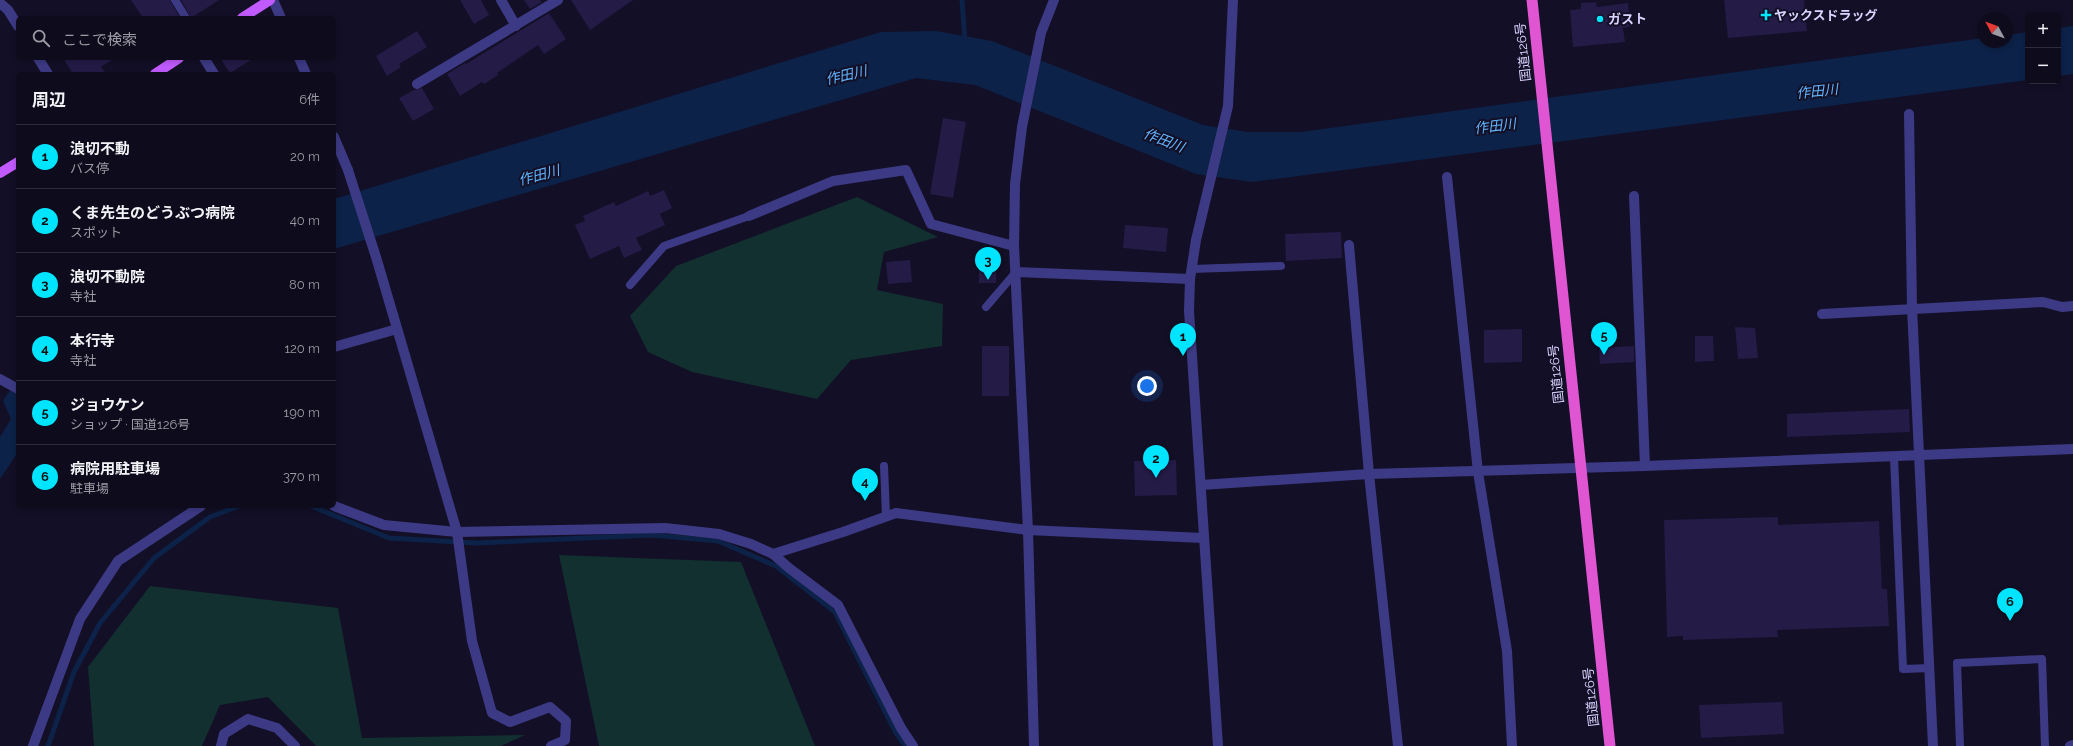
<!DOCTYPE html>
<html lang="ja">
<head>
<meta charset="utf-8">
<style>
  body { margin:0; font-family:Raleway,"Noto Sans JP",sans-serif; background:#171425; color:#f1f3f6 }
  .controls { position:absolute; right:12px; top:12px; display:grid; overflow:hidden; border-radius:6px; box-shadow:0 2px 6px #0003 }
  .controls button { width:36px; height:36px; display:grid; place-items:center; padding:0; border:0; border-bottom:1px solid #2e2b3b; background:#0e0b1c; color:#f1f3f6; font:20px sans-serif }
  .compass { position:absolute; left:1977px; top:12px; width:36px; height:36px; border-radius:50%; background:#0e0b1c; box-shadow:0 2px 6px #0003; rotate:311deg }
  .you { position:absolute; left:1147px; top:386px; width:14px; height:14px; margin:-10px; border:3px solid #fff; border-radius:50%; background:#1a73e8; box-shadow:0 0 0 6px #1a73e833 }
  .badge { display:grid; place-items:center; width:26px; height:26px; border-radius:50%; background:#00e5ff; color:#111; font-size:13px; font-weight:700 }
  .pin { position:absolute; translate:-50% -33px; filter:drop-shadow(0 1px 2px #0008) }
  .pin::after { content:''; position:absolute; top:21px; width:14px; height:12px; background:inherit; clip-path:polygon(0 0,100% 0,50% 100%) }
  .list { margin:0; padding:0; list-style:none }
  h2 { display:flex; justify-content:space-between; align-items:center; height:52px; margin:0; padding:0 16px; font-size:17px }
  h2 small { font-size:13px; font-weight:400; color:#9b9ba3 }
  .list li { display:grid; grid-template-columns:26px 1fr auto; gap:12px; align-items:center; box-sizing:border-box; height:64px; padding:0 16px; border-top:1px solid #2e2b3b }
  .list b { display:block; font-size:15px; white-space:nowrap }
  .list p { margin:0; font-size:13px; white-space:nowrap; color:#9b9ba3 }
  .list em { font-size:13px; font-style:normal; color:#9b9ba3 }
  .icon { flex:none; width:22px; height:22px; fill:none; stroke:currentColor; stroke-width:2; stroke-linecap:round; stroke-linejoin:round }
  .map { position:relative; flex:none; width:2073px; height:746px; overflow:hidden }
  .search { position:absolute; background:#0e0b1c; box-shadow:0 2px 6px #0003; left:16px; top:16px; width:320px; height:44px; display:flex; align-items:center; gap:10px; box-sizing:border-box; padding:0 14px; border-radius:6px; color:#9b9ba3; font-size:15px }
  .panel { position:absolute; background:#0e0b1c; box-shadow:0 2px 6px #0003; left:16px; top:72px; width:320px; height:436px; border-radius:6px }
  .map>svg:first-child { display:block }
  .green { fill:#12302f }
  .water { fill:#0c2248 }
  .lines { fill:none; stroke-linecap:round; stroke-linejoin:round }
  .stream { stroke:#0c2248; stroke-width:5 }
  .building { fill:#241b47 }
  .service { stroke:#3d3a85; stroke-width:8 }
  .minor { stroke:#3d3a85; stroke-width:10 }
  .tertiary { stroke:#3d3a85; stroke-width:10 }
  .primary { stroke:#c25bff; stroke-width:10 }
  .trunk { stroke:#e055d1; stroke-width:11 }
  .poi-dot { fill:#00e5ff; stroke:#130f26; stroke-width:1.5 }
  .labels { text-anchor:middle; dominant-baseline:central; stroke-width:4; stroke-linejoin:round; paint-order:stroke }
  .poi-label { font-size:13px; font-weight:bold; fill:#d9d4ff; stroke:#130f26; text-anchor:start }
  .street-label { font-size:13px; fill:#d9d4ff; stroke:#130f26 }
  .water-label { font-size:14px; font-style:italic; fill:#62b6ff; stroke:#130f26 }
</style>
</head>
<body>
<div class="map">
<svg width="2073" height="746" viewBox="0 0 2073 746">
  <rect width="100%" height="100%" fill="#130f26"/>
  <!-- green -->
  <g class="green">
    <path d="M857,197l81,40 -54,15 -7,38 66,14 -1,42 -91,14 -34,39 -125,-27 -44,-20 -18,-36 46,-50z"/>
    <path d="M559,555l182,7 74,184h-216z"/>
    <path d="M150,586l188,22 24,130 163,-3 -24,11h-185l-48,-49 -48,8 -18,41h-108l-6,-79z"/>
  </g>
  <!-- water -->
  <g class="water">
    <path d="M2073,26v48l-15,2v-48z"/>
    <path d="M936,31l56,10 211,84 45,7h53l682,-94v4h24v-7l21,-3v48l-776,102 -56,-8 -221,-89 -59,-7 -582,171v-50l547,-167z"/>
    <path d="M18,378v74l-18,27v-42l11,-18 -8,-18z"/>
  </g>
  <g class="lines">
    <!-- stream -->
    <g class="stream">
      <path d="M962,0l3,42"/>
      <path d="M311,506l78,32 87,5 176,-8 66,6 58,25 59,46 61,121 9,13"/>
      <path d="M48,746l26,-74 26,-49 54,-65 56,-41 29,-11"/>
    </g>
  </g>
  <!-- building -->
  <g class="building">
    <path d="M131,0h39l10,18h-37z"/>
    <path d="M181,0h38l-28,18z"/>
    <path d="M460,0h21l8,15 -15,9z"/>
    <path d="M524,0h16l2,2 -12,7z"/>
    <path d="M571,0h62l-43,30z"/>
    <path d="M1724,0h80l3,31 -79,7z"/>
    <path d="M1596,2l1,5 31,-4 2,24 -7,1 2,14 -52,5 -3,-37 11,-1v-6z"/>
    <path d="M549,13l17,26 -22,15 -6,-9 -41,28 1,2 -14,9 -2,-2 -22,14 -13,-22 18,-11 1,1z"/>
    <path d="M417,31l10,16 -28,17 2,3 -14,9 -11,-20z"/>
    <path d="M63,58h52l-14,9 5,7h-33z"/>
    <path d="M220,58h34l-24,15z"/>
    <path d="M422,88l12,21 -21,12 -14,-23 15,-8z"/>
    <path d="M943,118l23,4 -13,76 -23,-4z"/>
    <path d="M664,190l8,18 -12,6 5,11 -29,13 6,12 -18,8 -5,-12 -29,13 -15,-34 10,-4 -2,-5 31,-14 2,4 32,-15 2,5z"/>
    <path d="M1125,225l43,3 -2,24 -43,-4z"/>
    <path d="M1341,232l1,26 -56,3 -1,-27z"/>
    <rect x="979" y="259" width="17" height="24"/>
    <path d="M910,260l2,22 -24,2 -2,-22z"/>
    <path d="M1735,327l20,1 3,30 -20,1z"/>
    <path d="M1522,329v33l-38,1v-33z"/>
    <path d="M1695,336h18l1,25 -19,1z"/>
    <rect x="982" y="346" width="27" height="50"/>
    <path d="M1634,346v16l-34,2 -1,-16z"/>
    <path d="M1909,409l1,23 -123,5v-23z"/>
    <path d="M1176,460l1,35 -42,1 -1,-35z"/>
    <path d="M1778,517v8l101,-4 3,68h5l2,37 -112,4 1,7 -95,3v-4l-16,1 -3,-117z"/>
    <path d="M1782,702l2,32 -83,4 -2,-33z"/>
  </g>
  <g class="lines">
    <!-- service -->
    <g class="service">
      <path d="M175,0l11,18"/>
      <path d="M1192,269l89,-3"/>
      <path d="M630,285l34,-39 85,-30"/>
      <path d="M986,307l30,-35"/>
      <path d="M1894,457l9,212 27,-1"/>
      <path d="M884,466l2,50"/>
      <path d="M1960,746l-3,-83 85,-4 3,87"/>
    </g>
    <!-- minor -->
    <g class="minor">
      <path d="M273,0l8,18"/>
      <path d="M501,0l15,26"/>
      <path d="M0,3l8,7 10,16"/>
      <path d="M38,58l10,16"/>
      <path d="M204,58l10,16"/>
      <path d="M299,58l7,16"/>
      <path d="M417,84l141,-84"/>
      <path d="M1909,114l3,194 21,438"/>
      <path d="M334,137l14,33"/>
      <path d="M1447,177l31,295 29,179 5,95"/>
      <path d="M1634,196l11,270"/>
      <path d="M749,216l84,-35 73,-11 25,54 83,22"/>
      <path d="M1349,245l20,229 29,272"/>
      <path d="M1016,272l174,7"/>
      <path d="M1822,314l221,-12 19,5 11,-1"/>
      <path d="M334,347l63,-18"/>
      <path d="M0,379l18,10"/>
      <path d="M1201,485l168,-11 276,-8 428,-17"/>
      <path d="M334,506l50,19 73,7 208,-4 54,6 32,10 22,10 16,14 49,37 63,123 12,18"/>
      <path d="M773,554l70,-22 53,-19 132,17 175,8"/>
      <path d="M33,746l47,-127 38,-58 83,-55"/>
      <path d="M1034,746l-6,-216 -14,-284 1,-62 7,-57 19,-94 13,-33"/>
    </g>
    <!-- tertiary -->
    <g class="tertiary">
      <path d="M348,170l28,87 81,275 15,109 20,72 18,9 40,-15 16,14 -1,19 -14,6"/>
      <path d="M221,746l3,-12 24,-15 29,9 18,18"/>
      <path d="M1218,746l-29,-435 1,-32 6,-39 32,-134 5,-106"/>
      <path d="M2070,746l3,-1"/>
    </g>
    <!-- primary -->
    <g class="primary">
      <path d="M242,18l28,-18"/>
      <path d="M155,74l24,-16"/>
      <path d="M0,173l18,-11"/>
    </g>
    <!-- trunk -->
    <path class="trunk" d="M1532,0l78,746"/>
  </g>
  <!-- markers -->
  <g class="poi-dot">
    <path d="M1764 9h4v4h4v4h-4v4h-4v-4h-4v-4h4z"/>
    <circle cx="1600" cy="19" r="4"/>
  </g>
  <g class="labels">
    <!-- poi labels -->
    <g class="poi-label">
      <text x="1774" y="15">ヤックスドラッグ</text>
      <text x="1608" y="19">ガスト</text>
    </g>
    <!-- street labels -->
    <g class="street-label">
      <text transform="translate(1523 52) rotate(-96)">国道126号</text>
      <text transform="translate(1556 374) rotate(-96)">国道126号</text>
      <text transform="translate(1591 697) rotate(-96)">国道126号</text>
    </g>
    <!-- water labels -->
    <g class="water-label">
      <text transform="translate(846 75) rotate(-13)">作田川</text>
      <text transform="translate(1817 91) rotate(-6)">作田川</text>
      <text transform="translate(1495 126) rotate(-7)">作田川</text>
      <text transform="translate(1164 140) rotate(21)">作田川</text>
      <text transform="translate(539 175) rotate(-15)">作田川</text>
    </g>
  </g>
</svg>
<div class="controls">
<button>+</button>
<button>−</button>
</div>
<svg class="compass" viewBox="-18 -18 36 36"><path d="M0-13l5 13h-10z" fill="#e53935"/><path d="M0 13l5-13h-10z" fill="#9b9ba3"/></svg>
<div class="you"></div>
<div class="pin badge" style="left:1183px;top:356px">1</div>
<div class="pin badge" style="left:1156px;top:478px">2</div>
<div class="pin badge" style="left:988px;top:280px">3</div>
<div class="pin badge" style="left:865px;top:501px">4</div>
<div class="pin badge" style="left:1604px;top:355px">5</div>
<div class="pin badge" style="left:2010px;top:621px">6</div>
<div class="search"><svg class="icon" aria-label="search" viewBox="0 0 24 24"><circle cx="10" cy="10" r="6"/><path d="M15 15l6 6"/></svg>ここで検索</div>
<section class="panel">
<h2>周辺<small>6件</small></h2>
<ul class="list">
<li><span class="badge">1</span><div><b>浪切不動</b><p>バス停</p></div><em>20 m</em></li>
<li><span class="badge">2</span><div><b>くま先生のどうぶつ病院</b><p>スポット</p></div><em>40 m</em></li>
<li><span class="badge">3</span><div><b>浪切不動院</b><p>寺社</p></div><em>80 m</em></li>
<li><span class="badge">4</span><div><b>本行寺</b><p>寺社</p></div><em>120 m</em></li>
<li><span class="badge">5</span><div><b>ジョウケン</b><p>ショップ · 国道126号</p></div><em>190 m</em></li>
<li><span class="badge">6</span><div><b>病院用駐車場</b><p>駐車場</p></div><em>370 m</em></li>
</ul>
</section>
</div>
</body>
</html>
